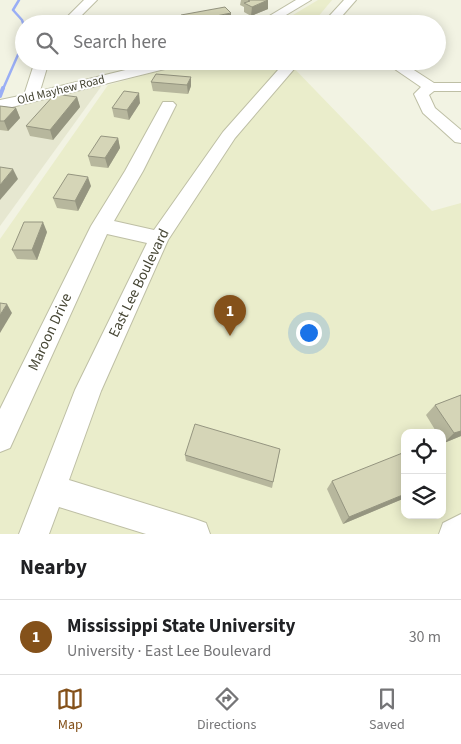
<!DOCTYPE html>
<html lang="en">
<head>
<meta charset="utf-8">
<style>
  body { margin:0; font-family:"Source Sans 3",sans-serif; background:#f6f6f6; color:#202124 }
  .controls { position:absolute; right:15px; bottom:15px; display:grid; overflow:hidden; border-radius:10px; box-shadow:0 2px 12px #0003 }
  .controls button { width:45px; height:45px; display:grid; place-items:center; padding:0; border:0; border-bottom:1px solid #e0e0e0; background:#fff; color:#202124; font:25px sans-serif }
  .you { position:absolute; left:308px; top:332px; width:18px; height:18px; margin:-12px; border:4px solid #fff; border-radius:50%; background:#1a73e8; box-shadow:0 0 0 8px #1a73e833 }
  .badge { display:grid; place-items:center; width:32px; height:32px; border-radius:50%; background:#84511a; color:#fff; font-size:16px; font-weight:700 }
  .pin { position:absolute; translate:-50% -41px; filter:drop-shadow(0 1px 2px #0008) }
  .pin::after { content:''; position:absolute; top:26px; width:18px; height:15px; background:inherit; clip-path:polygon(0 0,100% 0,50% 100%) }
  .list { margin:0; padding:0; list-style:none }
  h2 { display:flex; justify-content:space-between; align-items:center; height:65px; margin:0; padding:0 20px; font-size:21px }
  h2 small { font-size:16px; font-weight:400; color:#757577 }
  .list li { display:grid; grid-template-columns:32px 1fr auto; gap:15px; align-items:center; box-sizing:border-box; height:75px; padding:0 20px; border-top:1px solid #e0e0e0 }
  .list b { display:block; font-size:19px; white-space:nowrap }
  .list p { margin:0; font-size:16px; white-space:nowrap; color:#757577 }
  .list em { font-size:16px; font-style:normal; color:#757577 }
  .icon { flex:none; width:28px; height:28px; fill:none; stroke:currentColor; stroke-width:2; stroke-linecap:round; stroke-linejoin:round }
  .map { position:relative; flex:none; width:461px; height:534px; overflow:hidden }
  .search { position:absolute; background:#fff; box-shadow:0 2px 12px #0003; left:15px; right:15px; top:15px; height:55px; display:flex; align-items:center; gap:12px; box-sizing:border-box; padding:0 18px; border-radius:28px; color:#757577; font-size:19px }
  .sheet { height:140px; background:#fff }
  nav { display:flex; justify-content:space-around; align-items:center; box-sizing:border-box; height:70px; border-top:1px solid #e0e0e0; background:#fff; font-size:14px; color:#757577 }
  nav a { display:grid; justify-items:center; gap:2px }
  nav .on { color:#84511a }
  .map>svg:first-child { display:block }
  .residential { fill:#e6e7d0 }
  .education { fill:#eaedcb; fill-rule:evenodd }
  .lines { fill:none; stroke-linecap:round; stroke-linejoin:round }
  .stream-far1 { stroke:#9aaef5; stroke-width:2.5 }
  .stream { stroke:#9aaef5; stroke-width:4 }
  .minor-casing { stroke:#bebfa5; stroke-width:2 }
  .minor { fill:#fff; fill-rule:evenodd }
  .wall { fill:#b7b79d }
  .shaded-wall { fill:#959580 }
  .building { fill:#d5d5b7; stroke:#959580 }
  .labels { text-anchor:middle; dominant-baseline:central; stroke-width:4; stroke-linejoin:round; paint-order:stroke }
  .far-street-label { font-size:12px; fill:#454533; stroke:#fff }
  .street-label { font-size:15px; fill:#454533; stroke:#fff }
</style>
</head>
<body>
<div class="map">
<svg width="461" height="534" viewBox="0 0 461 534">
  <rect width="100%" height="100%" fill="#f2f3e3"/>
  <!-- residential -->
  <path class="residential" d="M103,84l-103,142v-118z"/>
  <!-- education -->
  <g class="education">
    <path d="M318,0h14l-20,24h-34z"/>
    <path d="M195,61h92l145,150 29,-8v331h-461v-295l108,-154zM405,433h37v82h-37z"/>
  </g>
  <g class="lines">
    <!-- stream-far1 -->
    <g class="stream-far1">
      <path d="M19,0l-6,10 9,10 2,6"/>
      <path d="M3,89l21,-48"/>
    </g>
    <!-- stream -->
    <path class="stream" d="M0,96l3,-8"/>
    <defs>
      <g id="minor">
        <path d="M84,0h13l-24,24h-13z"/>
        <path d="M296,0h15l-40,24h-15z"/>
        <path d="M344,0h12l-21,24h-13z"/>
        <path d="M35,61h14l-9,30 122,-30h25l-2,3 -185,46v-10l24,-5z"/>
        <path d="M286,61h15l-66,77 -67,102 -67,151 -32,89 126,39 11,4 4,11h-64l-87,-27 -10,27h-30l56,-144 72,-147 -40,-9 -97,214 -10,4v-43l91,-183 34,-55 38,-69h10l3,3 -33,66 -29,50 40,9 69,-98z"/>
        <path d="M383,61h17l34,22h27v8h-27l-5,4 6,13 26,22v13l-6,-1 -32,-29 -9,-19 7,-7z"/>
        <path d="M461,514v20h-22l4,-11z"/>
      </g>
    </defs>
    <!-- minor casing -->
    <use href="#minor" class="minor-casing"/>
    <!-- minor -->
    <use href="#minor" class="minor"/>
  </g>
  <!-- wall -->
  <g class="wall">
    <path d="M241,0h27v9l-17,7 -7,-4v-5l-4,-2z"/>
    <path d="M181,15l50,3 -15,2 -1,2v2h-17l-1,-1 -12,1 -4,-4z"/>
    <path d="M191,77v9l-3,8 -35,-3 -2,-9z"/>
    <path d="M77,97l3,10 -27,33 -23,-4 -4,-10z"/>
    <path d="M140,103l-11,17 -15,-3 -2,-9z"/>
    <path d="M0,106l16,2 4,10 -12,13 -8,-1z"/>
    <path d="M118,138l2,10 -12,20 -17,-2 -3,-10z"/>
    <path d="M91,186l-13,25 -21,-3 -4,-10z"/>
    <path d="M47,232l-10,28 -20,-1 -5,-9z"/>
    <path d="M461,395v41l-17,7 -2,-2v-8h-5l-11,-18 9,-10z"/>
    <path d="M280,449l-8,39 -86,-27 -1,-6z"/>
    <path d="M332,481l73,17 -62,26 -16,-35z"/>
  </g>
  <!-- shaded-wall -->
  <g class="shaded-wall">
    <path d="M268,0v9l-17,7 1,-9z"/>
    <path d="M231,13v5l-15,2 -1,2v2h-13l11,-5 3,-3z"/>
    <path d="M197,18v5l-11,1 -1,-4z"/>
    <path d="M191,77v9l-3,8 -1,-9z"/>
    <path d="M139,93l1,10 -11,17 -2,-10z"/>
    <path d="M77,97l3,10 -27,33 -3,-10z"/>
    <path d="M16,108l4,10 -12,13 -4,-10z"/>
    <path d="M118,138l2,10 -12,20 -3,-10z"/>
    <path d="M13,169l5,10 -18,21v-15z"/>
    <path d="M88,177l3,9 -13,25 -3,-10z"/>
    <path d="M43,222l4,10 -10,28 -5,-10z"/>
    <path d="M7,304l5,9 -12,20v-18z"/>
    <path d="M461,431v5l-17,7 10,-10z"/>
    <path d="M405,494v4l-62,26 6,-7z"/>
  </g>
  <!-- building -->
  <g class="building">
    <path d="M248,0h20l-16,7 -8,-4 6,-2z"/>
    <path d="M225,7l6,6 -15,3 -3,3 2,2 -13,2 -5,-5 -12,2 -4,-5z"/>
    <path d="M156,74l35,3 -4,8 -36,-3z"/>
    <path d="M124,91l15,2 -12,17 -15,-2z"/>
    <path d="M55,94l22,3 -27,33 -24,-4z"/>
    <path d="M0,106l16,2 -12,13h-4z"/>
    <path d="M101,136l17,2 -13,20 -17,-2z"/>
    <path d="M0,167l13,2 -13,16z"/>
    <path d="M68,174l20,3 -13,24 -22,-3z"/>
    <path d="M24,222h19l-11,28h-20z"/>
    <path d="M0,303l7,1 -7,11z"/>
    <path d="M461,395v36l-7,2 -19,-28z"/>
    <path d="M195,424l85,25 -7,33 -88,-27z"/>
    <path d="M405,452v42l-56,23 -17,-36z"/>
  </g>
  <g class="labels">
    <!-- far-street labels -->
    <g class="far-street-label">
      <text transform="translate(61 90) rotate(-14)">Old Mayhew Road</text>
    </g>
    <!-- street labels -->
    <g class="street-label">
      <text transform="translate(139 283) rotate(-64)">East Lee Boulevard</text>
      <text transform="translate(50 332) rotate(-65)">Maroon Drive</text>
    </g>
  </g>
</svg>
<div class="controls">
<button><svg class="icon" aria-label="locate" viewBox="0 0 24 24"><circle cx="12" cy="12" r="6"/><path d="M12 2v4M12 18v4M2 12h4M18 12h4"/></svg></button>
<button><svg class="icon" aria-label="layers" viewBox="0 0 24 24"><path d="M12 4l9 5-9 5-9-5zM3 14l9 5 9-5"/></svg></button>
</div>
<div class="you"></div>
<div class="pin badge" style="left:230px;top:336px">1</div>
<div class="search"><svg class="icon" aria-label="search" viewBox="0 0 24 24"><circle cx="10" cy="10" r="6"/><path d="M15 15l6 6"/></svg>Search here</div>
</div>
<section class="sheet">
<h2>Nearby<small></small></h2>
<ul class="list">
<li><span class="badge">1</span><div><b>Mississippi State University</b><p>University · East Lee Boulevard</p></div><em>30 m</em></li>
</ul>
</section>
<nav>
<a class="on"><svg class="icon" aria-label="map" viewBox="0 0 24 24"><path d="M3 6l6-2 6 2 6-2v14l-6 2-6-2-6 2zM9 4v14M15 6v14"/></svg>Map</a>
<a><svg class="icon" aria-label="directions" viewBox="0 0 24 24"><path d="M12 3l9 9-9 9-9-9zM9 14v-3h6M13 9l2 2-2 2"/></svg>Directions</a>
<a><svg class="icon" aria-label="saved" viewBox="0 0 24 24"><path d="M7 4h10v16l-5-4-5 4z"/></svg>Saved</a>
</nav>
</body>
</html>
